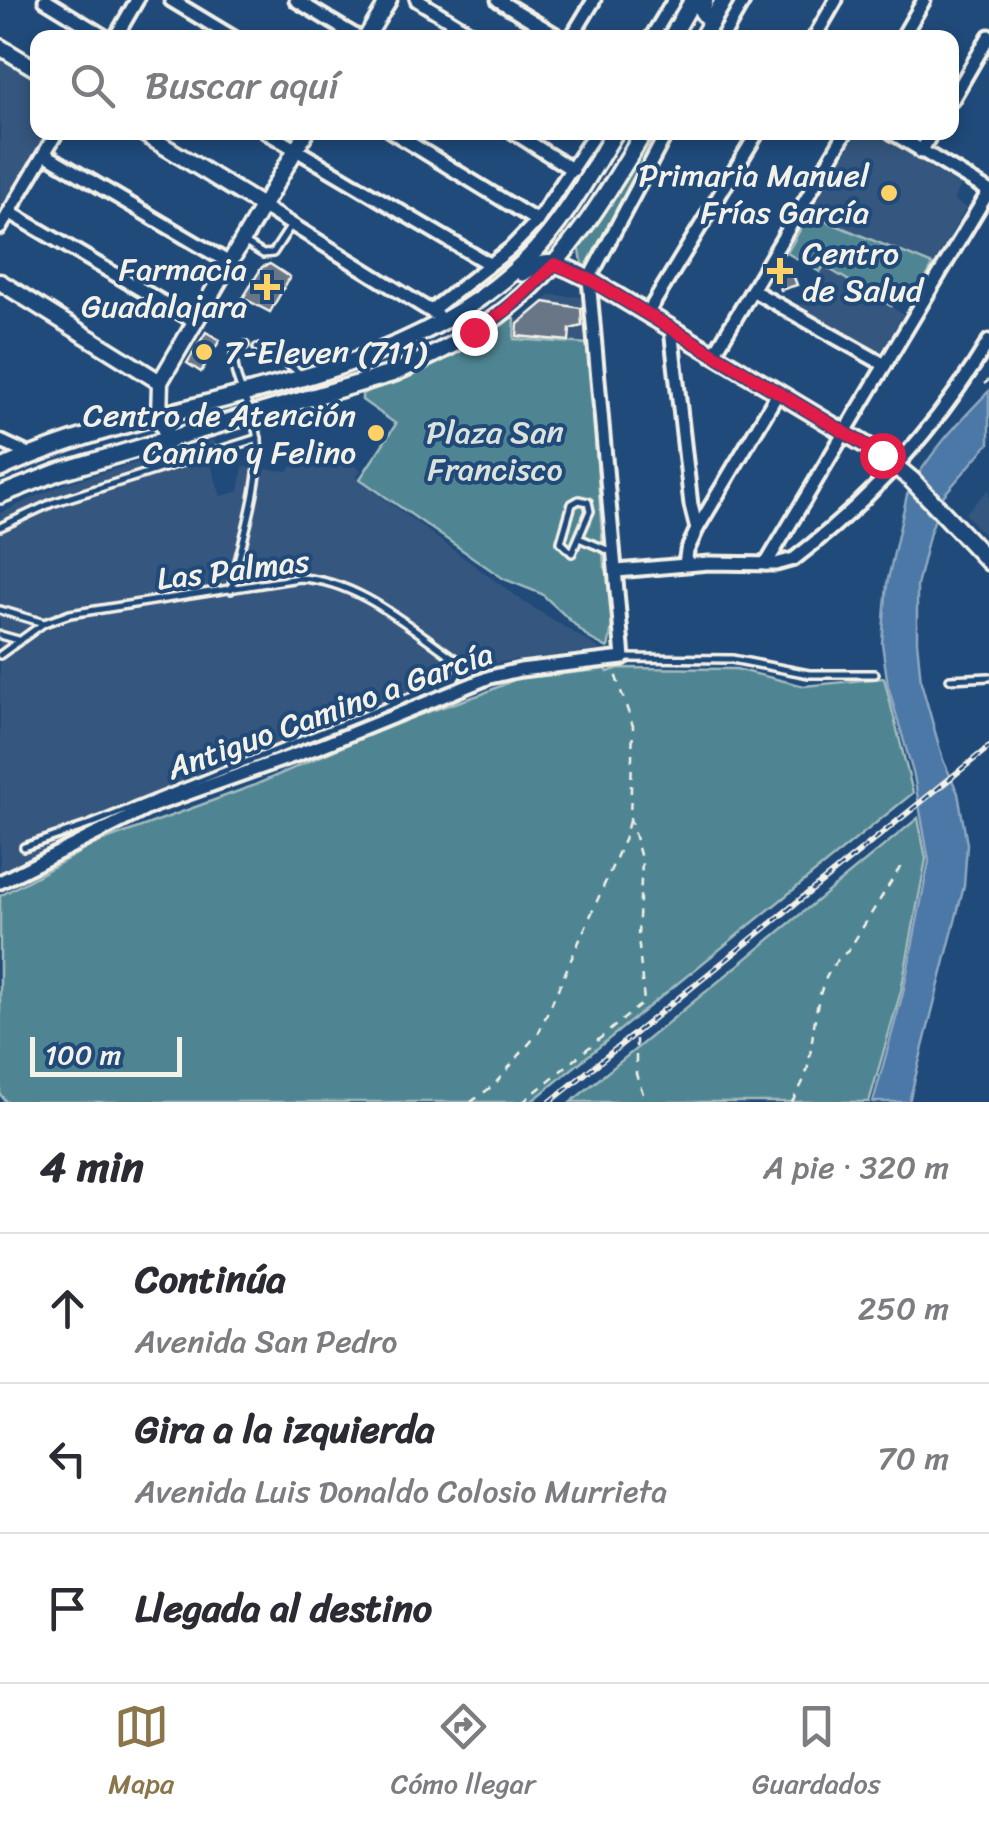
<!DOCTYPE html>
<html lang="es">
<head>
<meta charset="utf-8">
<style>
  body { margin:0; font-family:Sriracha,sans-serif; background:#f7f7f7; color:#2b2b33 }
  .scale { position:absolute; left:30px; bottom:25px; width:152px; box-sizing:border-box; padding-left:10px; border:5px solid #f4f1e8; border-top:0; font-size:28px; line-height:35px; white-space:nowrap; color:#f4f1e8; -webkit-text-stroke:8px #1f4a7a; paint-order:stroke }
  .stop { position:absolute; width:30px; height:30px; margin:-22px; border:8px solid #e11d48; border-radius:50%; background:#fff }
  .stop.end { background:#e11d48; border-color:#fff; box-shadow:0 2px 10px #0008 }
  .list { margin:0; padding:0; list-style:none }
  h2 { display:flex; justify-content:space-between; align-items:center; height:130px; margin:0; padding:0 40px; font-size:42px }
  h2 small { font-size:32px; font-weight:400; color:#7c7c81 }
  .list li { display:grid; grid-template-columns:65px 1fr auto; gap:30px; align-items:center; box-sizing:border-box; height:150px; padding:0 40px; border-top:2px solid #e1e1e2 }
  .list b { display:block; font-size:38px; white-space:nowrap }
  .list p { margin:0; font-size:32px; white-space:nowrap; color:#7c7c81 }
  .list em { font-size:32px; font-style:normal; color:#7c7c81 }
  .icon { flex:none; width:55px; height:55px; fill:none; stroke:currentColor; stroke-width:2; stroke-linecap:round; stroke-linejoin:round }
  .map { position:relative; flex:none; width:989px; height:1102px; overflow:hidden }
  .search { position:absolute; background:#fff; box-shadow:0 5px 15px #0003; left:30px; right:30px; top:30px; height:110px; display:flex; align-items:center; gap:25px; box-sizing:border-box; padding:0 35px; border-radius:20px; color:#7c7c81; font-size:38px }
  .sheet { height:580px; background:#fff }
  nav { display:flex; justify-content:space-around; align-items:center; box-sizing:border-box; height:140px; border-top:2px solid #e1e1e2; background:#fff; font-size:28px; color:#7c7c81 }
  nav a { display:grid; justify-items:center; gap:5px }
  nav .on { color:#8a764a }
  .map>svg:first-child { display:block }
  .built { fill:#35577e }
  .green { fill:#4f8592; stroke:#a2bbbd; stroke-width:2.5 }
  .water { fill:#4b78a6; stroke:#8fa8c0; stroke-width:2.5 }
  .building { fill:#687687; stroke:#f4f1e8; stroke-width:2.5 }
  .lines { fill:none; stroke-linecap:round; stroke-linejoin:round }
  .service-casing { stroke:#f4f1e8; stroke-width:12 }
  .minor-casing { stroke:#f4f1e8; stroke-width:19 }
  .tertiary-casing { stroke:#f4f1e8; stroke-width:21 }
  .secondary-casing { stroke:#f4f1e8; stroke-width:22 }
  .path { stroke:#f4f1e8; stroke-width:2.5; stroke-dasharray:8 8; stroke-linecap:butt }
  .service { stroke:#1f4a7a; stroke-width:5 }
  .minor { stroke:#1f4a7a; stroke-width:11 }
  .tertiary { stroke:#1f4a7a; stroke-width:14 }
  .secondary { stroke:#1f4a7a; stroke-width:15 }
  .rail-casing { stroke:#f4f1e8; stroke-width:6 }
  .rail { stroke:#1f4a7a; stroke-width:2.5; stroke-dasharray:8; stroke-linecap:butt }
  .route { stroke:#e11d48; stroke-width:12 }
  .poi-dot { fill:#ffd166; stroke:#1f4a7a; stroke-width:4 }
  .labels { text-anchor:middle; dominant-baseline:central; stroke-width:8; stroke-linejoin:round; paint-order:stroke }
  .poi-label { font-size:32px; fill:#f4f1e8; stroke:#1f4a7a; text-anchor:end }
  .park-label { font-size:32px; fill:#dbe1db; stroke:#1f4a7a }
  .street-label { font-size:32px; fill:#f4f1e8; stroke:#1f4a7a }
</style>
</head>
<body>
<div class="map">
<svg width="989" height="1102" viewBox="0 0 989 1102">
  <rect width="100%" height="100%" fill="#1f4a7a"/>
  <filter id="ink" filterUnits="userSpaceOnUse"><feTurbulence type="fractalNoise" baseFrequency=".01" numOctaves="2"/><feDisplacementMap in="SourceGraphic" scale="20" xChannelSelector="R" yChannelSelector="G"/><feConvolveMatrix kernelMatrix="1 2 1 2 8 2 1 2 1" color-interpolation-filters="sRGB"/></filter>
  <g filter="url(#ink)">
    <!-- built -->
    <g class="built">
      <path d="M0,58l37,22 1,52 9,1 -47,78z"/>
      <path d="M858,132l16,1 87,53 -8,14 13,8 -33,57 -124,-51z"/>
      <path d="M823,266l80,48 -23,40 -81,-47z"/>
      <path d="M551,295l33,2 5,47 -76,-5 2,-17z"/>
      <path d="M214,440l5,22 -8,3 10,31 18,-5 4,-24 45,4 27,-28 46,27 -5,8 168,124 78,48 -102,12 -412,168 -88,46v-363l64,-29z"/>
      <path d="M989,489v51l-1,1 -23,-28z"/>
    </g>
    <!-- green -->
    <g class="green">
      <path d="M652,133h7l-66,131 -5,5 -5,-2 -4,-22z"/>
      <path d="M809,214l124,51 -15,27 -14,-7 -13,21 -67,-40 -4,6 -33,-19z"/>
      <path d="M511,317l4,2 -1,20 75,5 15,221c14,21 9,59 4,83l-19,-10 -47,-44 -38,-15 -144,-100 36,-55 -34,-24v-6l86,-36z"/>
      <path d="M619,668l117,1 68,17 80,-8 29,115 -382,309h-525l-6,-8v-198l95,-52 160,-59 146,-64 81,-27 34,-15 90,-10 2,3z"/>
      <path d="M918,818l8,41 -25,132 -32,111h-298z"/>
    </g>
    <!-- water -->
    <path class="water" d="M989,391v52l-45,52 -14,37 -13,54v55l4,41 22,78 15,33 9,51 -3,42 -55,216h-36l30,-109 26,-132 -15,-85 -26,-90 -6,-43 5,-59 20,-89c19,-39 52,-73 82,-104z"/>
    <!-- building -->
    <g class="building">
      <path d="M270,264l20,13 -20,35 -27,-14 19,-31z"/>
      <path d="M790,267l7,18 -16,5 -6,-17z"/>
      <path d="M544,302l37,6 1,18 -12,3 -1,12 -52,-5 1,-12z"/>
      <path d="M206,332l14,8 -19,32 -14,-9z"/>
    </g>
    <g class="lines">
      <defs>
        <g id="service">
          <path d="M244,242l19,12 10,-1 17,-26"/>
          <path d="M257,348l21,9 23,17"/>
          <path d="M579,500l9,2 2,9 -18,42 -11,-11 11,-38z"/>
          <path d="M0,527l52,-24 206,-65"/>
          <path d="M581,539l29,12"/>
          <path d="M231,590c9,-42 34,-116 26,-156 -4,-26 -29,-61 -22,-83l10,-6"/>
          <path d="M0,610l44,13"/>
          <path d="M0,635l18,5"/>
          <path d="M0,655l44,-32 26,-9 229,-36c60,2 111,50 159,83l2,9 -5,9 -369,147 -62,21"/>
          <path d="M624,658l108,1 77,15h66"/>
          <path d="M950,679l39,-2"/>
        </g>
        <g id="minor">
          <path d="M45,0l62,38"/>
          <path d="M171,0l63,38"/>
          <path d="M296,0l63,38"/>
          <path d="M417,0l62,38"/>
          <path d="M498,0l63,38"/>
          <path d="M115,38l22,-38"/>
          <path d="M571,38l23,-38"/>
          <path d="M651,38l23,-38"/>
          <path d="M722,38l22,-38"/>
          <path d="M814,38l22,-38"/>
          <path d="M902,38l22,-38"/>
          <path d="M952,100l37,-64"/>
          <path d="M266,132l223,132"/>
          <path d="M392,132l145,89"/>
          <path d="M513,132l60,38"/>
          <path d="M921,152l11,-20"/>
          <path d="M45,154l186,110"/>
          <path d="M262,206l175,109"/>
          <path d="M9,212l187,110"/>
          <path d="M0,228l57,-96"/>
          <path d="M752,290l133,75"/>
          <path d="M432,310l78,-61 27,-28 59,-89"/>
          <path d="M647,314l111,-182"/>
          <path d="M671,329l20,176 6,24"/>
          <path d="M714,354l132,-222"/>
          <path d="M0,441l30,14"/>
          <path d="M685,564l2,-13 10,-22 81,-136"/>
          <path d="M766,564l223,-373 -98,-59"/>
          <path d="M617,571l92,-8 67,1 18,-5c79,-61 144,-133 195,-218"/>
          <path d="M0,882l152,-76 169,-60 169,-69 30,-7 103,-12 -34,-379 78,-147"/>
        </g>
        <g id="tertiary">
          <path d="M366,38l23,-38"/>
          <path d="M0,47l38,23"/>
          <path d="M141,132l121,74"/>
          <path d="M0,282l160,100"/>
          <path d="M170,441l-11,-24 1,-35 146,-250"/>
        </g>
        <g id="secondary">
          <path d="M705,0l-3,11 9,12"/>
          <path d="M671,38l22,-38"/>
          <path d="M702,38l22,-38"/>
          <path d="M523,273c26,-19 40,-6 66,6l293,176 30,25 77,82"/>
          <path d="M0,469c168,-78 393,-75 529,-212 35,-35 60,-82 86,-125"/>
          <path d="M0,495l58,-23 336,-99c40,-18 80,-37 114,-65 59,-47 98,-112 136,-176"/>
        </g>
      </defs>
      <!-- service casing -->
      <use href="#service" class="service-casing"/>
      <!-- minor casing -->
      <use href="#minor" class="minor-casing"/>
      <!-- tertiary casing -->
      <use href="#tertiary" class="tertiary-casing"/>
      <!-- secondary casing -->
      <use href="#secondary" class="secondary-casing"/>
      <!-- path -->
      <g class="path">
        <path d="M984,384l5,-4"/>
        <path d="M636,1039v35l10,28"/>
        <path d="M471,1102l23,-17 45,-53 85,-192 5,-19"/>
        <path d="M523,1102l121,-100 -6,-66 4,-74 -12,-43 3,-93 -19,-55"/>
        <path d="M792,1102c6,-11 14,-23 16,-36 8,-38 5,-91 40,-115l56,-90"/>
      </g>
      <!-- service -->
      <use href="#service" class="service"/>
      <!-- minor -->
      <use href="#minor" class="minor"/>
      <!-- tertiary -->
      <use href="#tertiary" class="tertiary"/>
      <!-- secondary -->
      <use href="#secondary" class="secondary"/>
      <defs>
        <path id="rail" d="M550,1102l439,-355"/>
      </defs>
      <!-- rail casing -->
      <use href="#rail" class="rail-casing"/>
      <!-- rail -->
      <use href="#rail" class="rail"/>
    </g>
  </g>
  <g class="lines" filter="url(#ink)">
    <!-- route -->
    <path class="route" d="M474,332l33,-23 48,-45 34,15 293,176"/>
  </g>
  <!-- markers -->
  <g class="poi-dot">
    <circle cx="889" cy="193" r="10"/>
    <path d="M775 256h10v10h10v10h-10v10h-10v-10h-10v-10h10z"/>
    <path d="M262 272h10v10h10v10h-10v10h-10v-10h-10v-10h10z"/>
    <circle cx="204" cy="352" r="10"/>
    <circle cx="376" cy="433" r="10"/>
  </g>
  <g class="labels">
    <!-- poi labels -->
    <g class="poi-label">
      <text x="869" y="175">Primaria Manuel<tspan x="869" dy="37">Frías García</tspan></text>
      <text x="802" y="253" text-anchor="start">Centro<tspan x="802" dy="37">de Salud</tspan></text>
      <text x="247" y="269">Farmacia<tspan x="247" dy="37">Guadalajara</tspan></text>
      <text x="224" y="352" text-anchor="start">7-Eleven (711)</text>
      <text x="356" y="415">Centro de Atención<tspan x="356" dy="37">Canino y Felino</tspan></text>
    </g>
    <!-- park labels -->
    <g class="park-label">
      <text x="495" y="432">Plaza San<tspan x="495" dy="37">Francisco</tspan></text>
    </g>
    <!-- street labels -->
    <g class="street-label">
      <text transform="translate(233 570) rotate(-7)">Las Palmas</text>
      <text transform="translate(330 711) rotate(-20)">Antiguo Camino a García</text>
    </g>
  </g>
</svg>
<div class="scale">100 m</div>
<div class="stop" style="left:882px;top:455px"></div>
<div class="stop end" style="left:474px;top:332px"></div>
<div class="search"><svg class="icon" aria-label="search" viewBox="0 0 24 24"><circle cx="10" cy="10" r="6"/><path d="M15 15l6 6"/></svg>Buscar aquí</div>
</div>
<section class="sheet">
<h2>4 min<small>A pie · 320 m</small></h2>
<ul class="list">
<li><svg class="icon" aria-label="ahead" viewBox="0 0 24 24"><path d="M12 20V5M6 11l6-6 6 6"/></svg><div><b>Continúa</b><p>Avenida San Pedro</p></div><em>250 m</em></li>
<li><svg class="icon" aria-label="left" viewBox="0 0 24 24"><path d="M17 20v-9H6M10 6l-5 5 5 5"/></svg><div><b>Gira a la izquierda</b><p>Avenida Luis Donaldo Colosio Murrieta</p></div><em>70 m</em></li>
<li><svg class="icon" aria-label="arrive" viewBox="0 0 24 24"><path d="M6 21V4h12l-3 4 3 4H6"/></svg><div><b>Llegada al destino</b></div></li>
</ul>
</section>
<nav>
<a class="on"><svg class="icon" aria-label="map" viewBox="0 0 24 24"><path d="M3 6l6-2 6 2 6-2v14l-6 2-6-2-6 2zM9 4v14M15 6v14"/></svg>Mapa</a>
<a><svg class="icon" aria-label="directions" viewBox="0 0 24 24"><path d="M12 3l9 9-9 9-9-9zM9 14v-3h6M13 9l2 2-2 2"/></svg>Cómo llegar</a>
<a><svg class="icon" aria-label="saved" viewBox="0 0 24 24"><path d="M7 4h10v16l-5-4-5 4z"/></svg>Guardados</a>
</nav>
</body>
</html>
